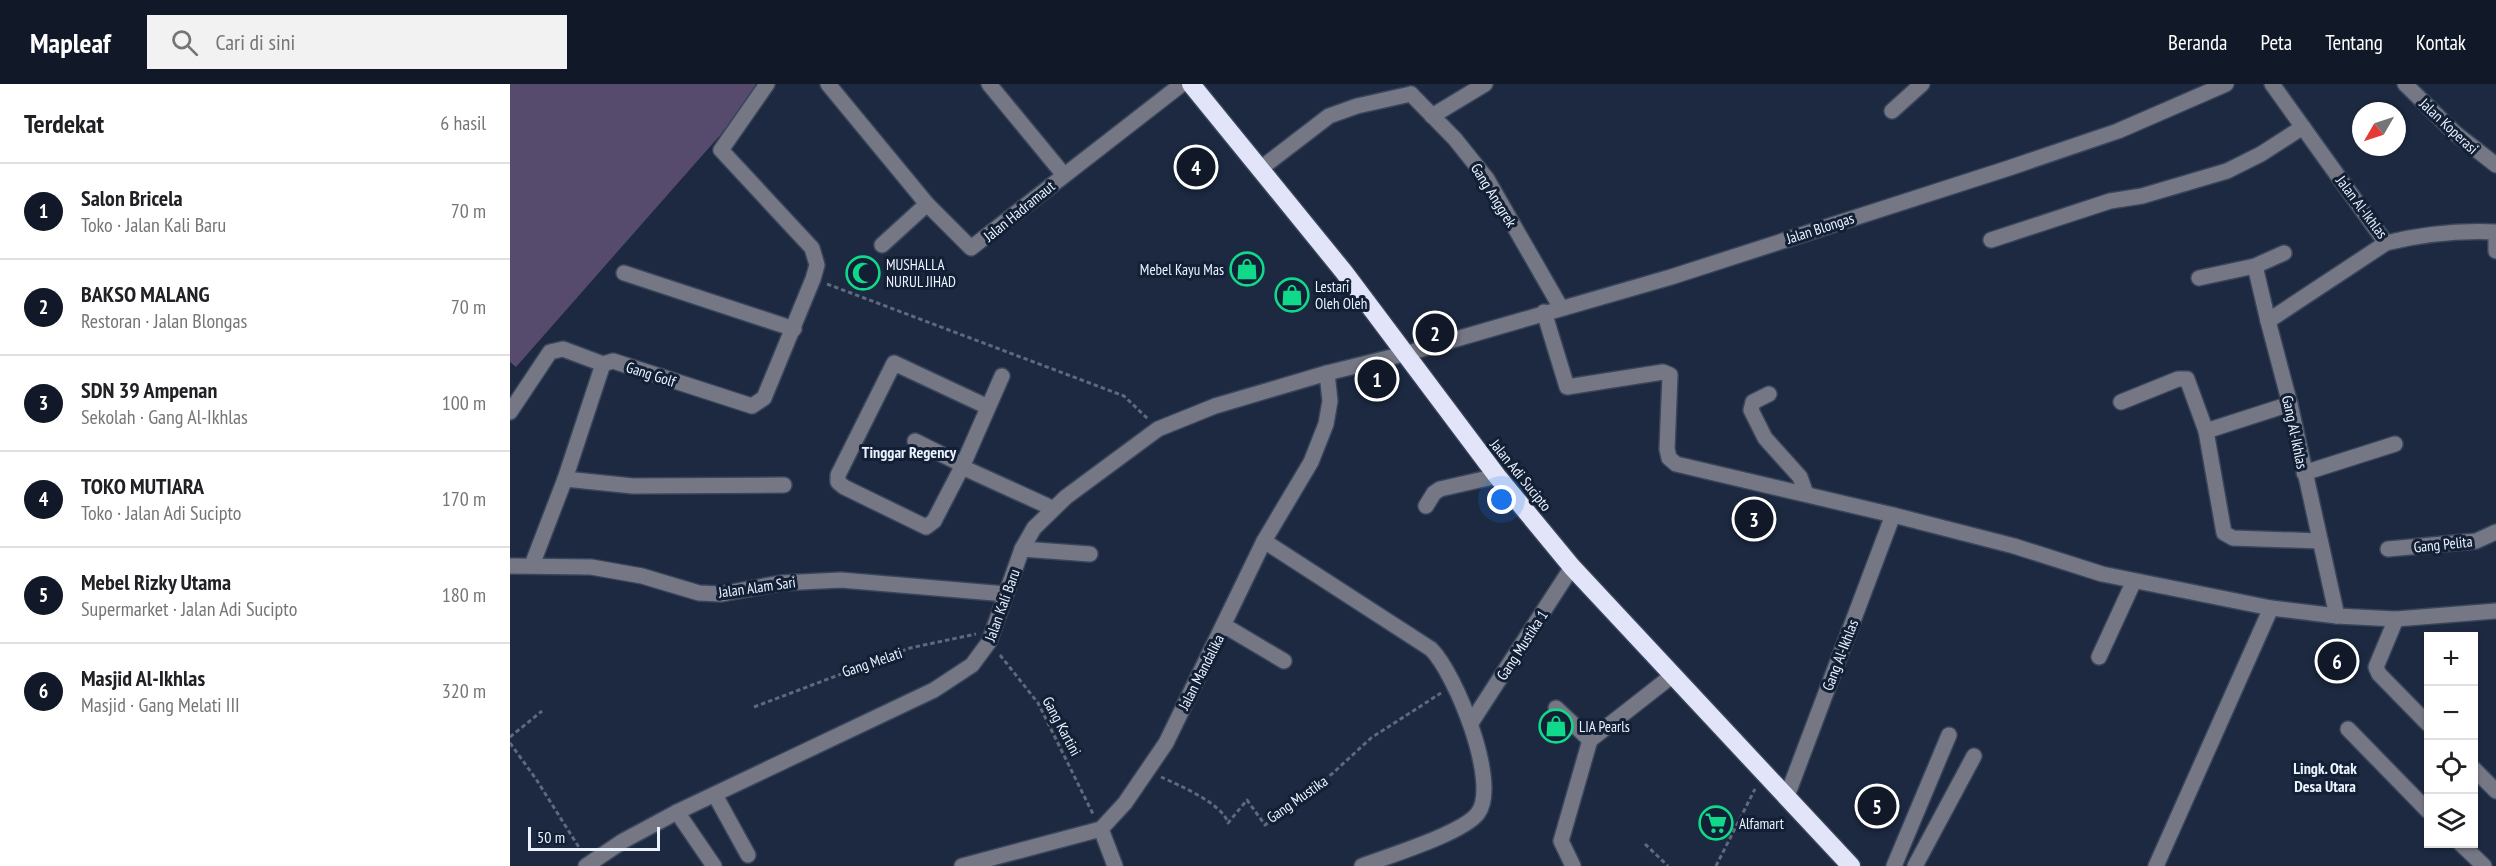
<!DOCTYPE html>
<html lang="id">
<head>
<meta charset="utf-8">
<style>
  body { margin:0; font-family:"PT Sans Narrow",sans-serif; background:#f2f2f2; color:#202124 }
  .controls { position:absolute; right:18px; bottom:18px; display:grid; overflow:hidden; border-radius:0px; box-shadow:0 2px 4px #0004 }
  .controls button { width:54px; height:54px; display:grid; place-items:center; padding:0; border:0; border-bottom:2px solid #e0e0e0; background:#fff; color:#202124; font:30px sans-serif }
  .compass { position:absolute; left:1842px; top:18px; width:54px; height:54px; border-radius:50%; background:#fff; box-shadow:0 2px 4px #0004; rotate:231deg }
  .scale { position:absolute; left:18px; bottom:15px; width:132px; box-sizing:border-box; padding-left:6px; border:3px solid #ebf3ff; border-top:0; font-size:16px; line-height:21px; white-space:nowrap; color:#ebf3ff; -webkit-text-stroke:4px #121f35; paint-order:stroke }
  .you { position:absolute; left:992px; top:416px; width:21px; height:21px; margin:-15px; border:4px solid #fff; border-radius:50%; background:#1a73e8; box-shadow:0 0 0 9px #1a73e833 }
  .badge { display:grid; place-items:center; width:39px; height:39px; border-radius:50%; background:#111827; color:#fff; font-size:20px; font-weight:700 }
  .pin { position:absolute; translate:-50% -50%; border:3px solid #fff; box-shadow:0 2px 6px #0006 }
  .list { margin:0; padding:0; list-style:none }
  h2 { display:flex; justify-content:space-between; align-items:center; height:78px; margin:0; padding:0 24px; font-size:26px }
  h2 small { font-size:20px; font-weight:400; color:#757577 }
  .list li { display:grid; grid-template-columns:39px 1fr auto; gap:18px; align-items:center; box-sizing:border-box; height:96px; padding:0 24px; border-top:2px solid #e0e0e0 }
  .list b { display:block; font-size:22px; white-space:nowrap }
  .list p { margin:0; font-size:20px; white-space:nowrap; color:#757577 }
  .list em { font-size:20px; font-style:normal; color:#757577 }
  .icon { flex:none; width:33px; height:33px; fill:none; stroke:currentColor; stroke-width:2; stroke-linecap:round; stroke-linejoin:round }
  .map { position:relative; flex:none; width:1986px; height:782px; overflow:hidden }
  header { display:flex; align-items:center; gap:36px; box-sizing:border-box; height:84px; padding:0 30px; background:#111827; color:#fff }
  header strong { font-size:28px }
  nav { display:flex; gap:33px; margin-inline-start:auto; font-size:21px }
  .search { width:420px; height:54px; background:#f2f2f2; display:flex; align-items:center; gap:15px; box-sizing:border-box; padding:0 21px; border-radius:0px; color:#757577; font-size:22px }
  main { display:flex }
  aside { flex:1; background:#fff }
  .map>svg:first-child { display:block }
  .green { fill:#574b6d }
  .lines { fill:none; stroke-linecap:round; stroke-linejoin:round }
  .minor-casing { stroke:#39455b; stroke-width:18 }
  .highway-casing { stroke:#39455b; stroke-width:21 }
  .path { stroke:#5d697c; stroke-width:3; stroke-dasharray:4.5 3; stroke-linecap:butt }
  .minor { stroke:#757784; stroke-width:15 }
  .highway { stroke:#e2e5f9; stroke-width:18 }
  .labels { text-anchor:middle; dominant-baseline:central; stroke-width:6; stroke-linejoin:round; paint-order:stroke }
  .street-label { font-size:15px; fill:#ebf3ff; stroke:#121f35 }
  .poi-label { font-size:15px; fill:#ebf3ff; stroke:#121f35; text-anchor:start }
  .neighbourhood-label { font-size:16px; font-weight:bold; fill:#ebf3ff; stroke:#121f35 }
</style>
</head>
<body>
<header>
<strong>Mapleaf</strong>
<div class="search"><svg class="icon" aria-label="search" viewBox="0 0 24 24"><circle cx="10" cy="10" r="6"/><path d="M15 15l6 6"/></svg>Cari di sini</div>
<nav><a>Beranda</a><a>Peta</a><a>Tentang</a><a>Kontak</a></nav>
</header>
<main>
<aside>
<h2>Terdekat<small>6 hasil</small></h2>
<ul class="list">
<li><span class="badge">1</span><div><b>Salon Bricela</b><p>Toko · Jalan Kali Baru</p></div><em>70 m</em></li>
<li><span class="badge">2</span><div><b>BAKSO MALANG</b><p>Restoran · Jalan Blongas</p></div><em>70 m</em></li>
<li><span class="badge">3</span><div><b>SDN 39 Ampenan</b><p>Sekolah · Gang Al-Ikhlas</p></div><em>100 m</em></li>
<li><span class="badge">4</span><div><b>TOKO MUTIARA</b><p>Toko · Jalan Adi Sucipto</p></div><em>170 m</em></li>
<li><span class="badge">5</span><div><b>Mebel Rizky Utama</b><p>Supermarket · Jalan Adi Sucipto</p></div><em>180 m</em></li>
<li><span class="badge">6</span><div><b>Masjid Al-Ikhlas</b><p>Masjid · Gang Melati III</p></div><em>320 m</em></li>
</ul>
</aside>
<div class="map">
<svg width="1986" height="782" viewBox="0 0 1986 782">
  <rect width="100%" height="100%" fill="#1c2940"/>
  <!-- green -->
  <path class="green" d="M0,0h255l-249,283 -6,-5z"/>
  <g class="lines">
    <defs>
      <g id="minor">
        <path d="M318,0l99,120 44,44 211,-164"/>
        <path d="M479,0l75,91"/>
        <path d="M1762,0l114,159c37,-9 71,-13 110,-11"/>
        <path d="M1895,0l50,49 41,32"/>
        <path d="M901,10l44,45 32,40 74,129"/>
        <path d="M1382,27l30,-27"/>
        <path d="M922,32l53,-32"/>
        <path d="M750,85l69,-53 28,-10 54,-12"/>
        <path d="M1986,149v18"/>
        <path d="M1481,156l119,-39 32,-5 85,-25 34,-17 42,-27"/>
        <path d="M372,161l45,-41"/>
        <path d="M1745,182l13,55"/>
        <path d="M114,189l170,56"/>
        <path d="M1689,194l56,-12 29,-13"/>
        <path d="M1034,228l23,75 96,-15 7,3 -3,74 2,9 7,6 217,51 121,31 88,28 169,34 66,8 59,3 100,-8"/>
        <path d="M492,292l-40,91 90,41"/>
        <path d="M1259,310l-16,8 -2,8 14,28 35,39 6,17"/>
        <path d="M1611,318l57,-23h9l19,52 18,102 9,5 87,3"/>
        <path d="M0,328l40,-60 13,-3 40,15"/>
        <path d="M1696,347l84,-27"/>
        <path d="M405,357l48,24"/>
        <path d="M452,383l-28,54 -8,6 -82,-40 -6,-5v-7l56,-112 94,44"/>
        <path d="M1794,389l91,-29"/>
        <path d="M55,395l68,7 151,-1"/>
        <path d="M916,422l8,-13 6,-4 57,-13"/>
        <path d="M754,457l167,108c25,25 69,135 47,164 -14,20 -90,43 -116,53"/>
        <path d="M512,465l68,5"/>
        <path d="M1878,465l88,-8 20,-9"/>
        <path d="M22,481l33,-86 38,-115 10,-3 139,45 12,-8 49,-119 4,-14 -5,-17 -91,-98 46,-66"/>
        <path d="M0,482l81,1 51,9 57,17 22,1 60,-11 60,-3 165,14"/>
        <path d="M1827,532l-47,-212 -22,-83 118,-78"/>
        <path d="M1886,535l-20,48 3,7 49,50"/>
        <path d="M715,542l59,35"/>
        <path d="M1589,573l35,-76"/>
        <path d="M1046,624l34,32"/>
        <path d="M961,639l101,-156"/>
        <path d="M1838,645l80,82"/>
        <path d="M1964,685l22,22"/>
        <path d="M205,711l33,60"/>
        <path d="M1277,712l106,-281"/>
        <path d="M167,728l37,54"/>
        <path d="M591,745l14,37"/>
        <path d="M1951,760l23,22"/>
        <path d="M76,782l37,-25 54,-29 257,-122 38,-25 17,-23 33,-93 12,-21 32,-31 92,-68 57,-23 112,-33 81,-20 263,-76 338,-109 109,-37 108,-47"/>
        <path d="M452,782l139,-37 24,-26 41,-60 98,-202 47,-79 15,-38 4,-23 -3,-28"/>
        <path d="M1063,782l-12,-25 29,-101 83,-65"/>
        <path d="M1384,782l55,-131"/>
        <path d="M1405,782l59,-110"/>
        <path d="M1646,782l115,-258"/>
      </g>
      <path id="highway" d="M681,0l153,188 153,204 75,91 279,299"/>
    </defs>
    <!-- minor casing -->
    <use href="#minor" class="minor-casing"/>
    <!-- highway casing -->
    <use href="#highway" class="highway-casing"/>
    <!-- path -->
    <g class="path">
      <path d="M317,200l297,112 24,23"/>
      <path d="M490,571l38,48 55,111"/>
      <path d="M244,623l156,-59 66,-14"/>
      <path d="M0,653l32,-26"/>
      <path d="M0,659l26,36 44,70"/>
      <path d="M651,693c18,8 62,27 67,46l19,-23 18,25 68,-52 38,-35 70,-45"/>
      <path d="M1135,760l23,22"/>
      <path d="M1206,782l39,-77"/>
    </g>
    <!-- minor -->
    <use href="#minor" class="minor"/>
    <!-- highway -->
    <use href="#highway" class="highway"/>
  </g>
  <!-- icons -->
  <defs>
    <symbol id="shop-ring" viewBox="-11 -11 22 22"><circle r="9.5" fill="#121f35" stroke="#11d98a" stroke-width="1.5"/><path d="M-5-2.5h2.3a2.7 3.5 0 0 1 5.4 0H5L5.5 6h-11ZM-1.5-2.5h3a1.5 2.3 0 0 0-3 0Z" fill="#11d98a"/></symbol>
    <symbol id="mosque-ring" viewBox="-11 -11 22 22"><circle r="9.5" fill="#121f35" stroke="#11d98a" stroke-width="1.5"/><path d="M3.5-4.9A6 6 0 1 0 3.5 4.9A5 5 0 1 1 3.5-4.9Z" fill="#11d98a"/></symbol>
    <symbol id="supermarket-ring" viewBox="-11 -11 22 22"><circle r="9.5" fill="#121f35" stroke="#11d98a" stroke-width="1.5"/><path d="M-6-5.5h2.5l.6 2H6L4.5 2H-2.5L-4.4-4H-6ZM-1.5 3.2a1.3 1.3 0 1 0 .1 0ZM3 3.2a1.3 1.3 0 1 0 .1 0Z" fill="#11d98a"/></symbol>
  </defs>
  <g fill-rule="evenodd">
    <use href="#shop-ring" x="718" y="166" width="38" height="38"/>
    <use href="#mosque-ring" x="334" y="170" width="38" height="38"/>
    <use href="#shop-ring" x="763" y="192" width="38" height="38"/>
    <use href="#shop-ring" x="1027" y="623" width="38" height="38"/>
    <use href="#supermarket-ring" x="1187" y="720" width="38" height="38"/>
  </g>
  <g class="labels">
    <!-- street labels -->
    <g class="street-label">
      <text transform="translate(1939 42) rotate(43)">Jalan Koperasi</text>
      <text transform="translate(984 111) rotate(58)">Gang Anggrek</text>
      <text transform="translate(1852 123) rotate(53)">Jalan Al-Ikhlas</text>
      <text transform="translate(509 127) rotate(-39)">Jalan Hadramaut</text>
      <text transform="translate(1310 144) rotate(-18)">Jalan Blongas</text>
      <text transform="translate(141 290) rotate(18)">Gang Golf</text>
      <text transform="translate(1785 348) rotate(78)">Gang Al-Ikhlas</text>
      <text transform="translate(1011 391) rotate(51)">Jalan Adi Sucipto</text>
      <text transform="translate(1933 460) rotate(-6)">Gang Pelita</text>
      <text transform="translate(247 503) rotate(-8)">Jalan Alam Sari</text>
      <text transform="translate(492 521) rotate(-70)">Jalan Kali Baru</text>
      <text transform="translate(1012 561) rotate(-57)">Gang Mustika 1</text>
      <text transform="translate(1330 571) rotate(-69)">Gang Al-Ikhlas</text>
      <text transform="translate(362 578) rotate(-19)">Gang Melati</text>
      <text transform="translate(691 588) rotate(-63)">Jalan Mandalika</text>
      <text transform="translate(552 642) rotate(62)">Gang Kartini</text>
      <text transform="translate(787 715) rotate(-35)">Gang Mustika</text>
    </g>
    <!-- poi labels -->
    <g class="poi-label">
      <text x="376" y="180">MUSHALLA<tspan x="376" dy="17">NURUL JIHAD</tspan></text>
      <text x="714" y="185" text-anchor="end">Mebel Kayu Mas</text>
      <text x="805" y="202">Lestari<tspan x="805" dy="17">Oleh Oleh</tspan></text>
      <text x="1069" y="642">LIA Pearls</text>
      <text x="1229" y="739">Alfamart</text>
    </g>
    <!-- neighbourhood labels -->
    <g class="neighbourhood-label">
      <text x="399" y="368">Tinggar Regency</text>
      <text x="1815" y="684">Lingk. Otak<tspan x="1815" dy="18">Desa Utara</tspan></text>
    </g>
  </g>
</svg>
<div class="controls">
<button>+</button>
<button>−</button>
<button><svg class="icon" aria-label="locate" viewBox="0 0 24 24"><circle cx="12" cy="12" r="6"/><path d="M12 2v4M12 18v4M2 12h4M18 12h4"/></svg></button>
<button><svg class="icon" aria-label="layers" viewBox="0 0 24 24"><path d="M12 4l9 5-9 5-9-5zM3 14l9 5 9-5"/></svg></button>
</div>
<svg class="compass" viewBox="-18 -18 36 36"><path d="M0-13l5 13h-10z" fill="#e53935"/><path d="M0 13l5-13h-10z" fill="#757577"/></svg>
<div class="scale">50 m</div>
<div class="you"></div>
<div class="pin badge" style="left:867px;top:295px">1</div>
<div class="pin badge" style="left:925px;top:249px">2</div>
<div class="pin badge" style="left:1244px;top:435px">3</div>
<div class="pin badge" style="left:686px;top:83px">4</div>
<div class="pin badge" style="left:1367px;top:722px">5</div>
<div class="pin badge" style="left:1827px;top:577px">6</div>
</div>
</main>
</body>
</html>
